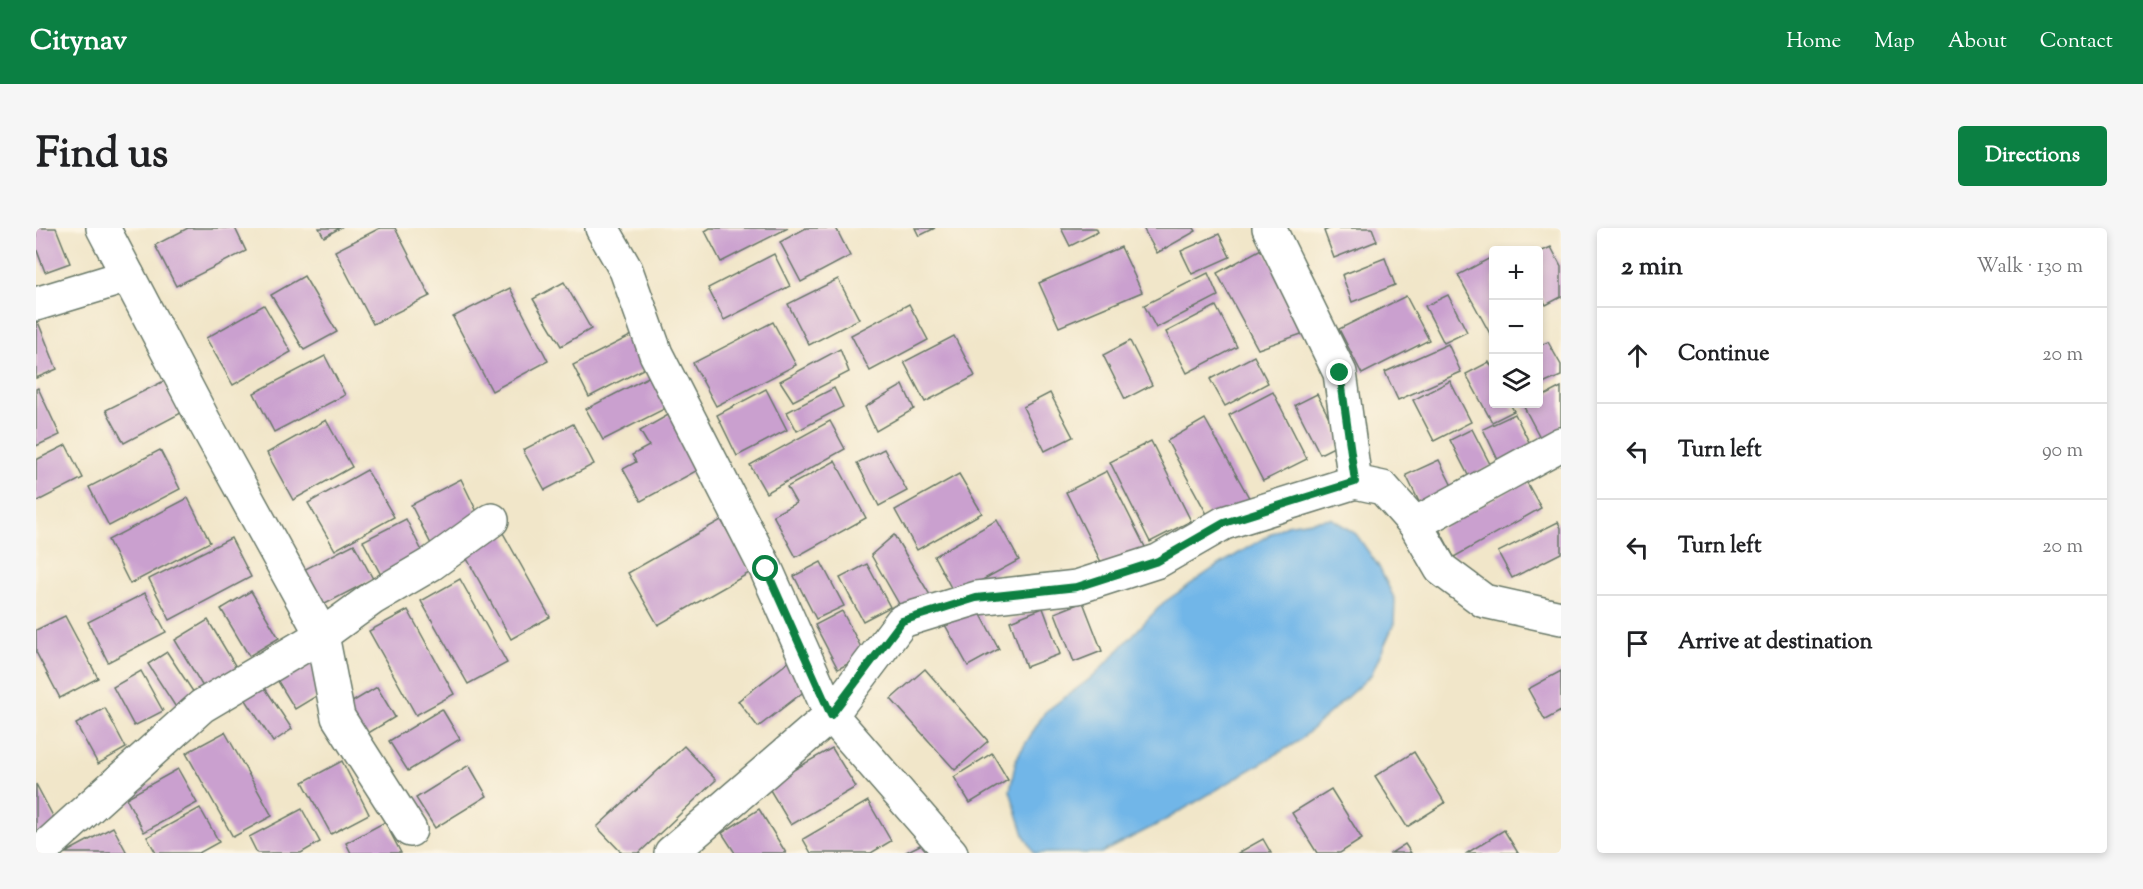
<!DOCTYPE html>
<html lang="en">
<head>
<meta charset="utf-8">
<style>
  body { margin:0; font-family:"Sorts Mill Goudy",serif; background:#f6f6f6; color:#202124 }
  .controls { position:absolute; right:18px; top:18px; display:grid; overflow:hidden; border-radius:6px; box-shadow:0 3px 9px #0003 }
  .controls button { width:54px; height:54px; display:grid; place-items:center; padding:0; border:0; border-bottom:2px solid #e0e0e0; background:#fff; color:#202124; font:30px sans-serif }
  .stop { position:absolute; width:18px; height:18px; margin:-14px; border:4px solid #0b8043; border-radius:50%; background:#fff }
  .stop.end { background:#0b8043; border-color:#fff; box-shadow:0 2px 6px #0008 }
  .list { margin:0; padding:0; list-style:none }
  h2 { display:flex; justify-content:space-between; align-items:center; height:78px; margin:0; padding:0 24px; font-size:26px }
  h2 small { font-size:20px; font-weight:400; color:#757577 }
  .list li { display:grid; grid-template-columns:39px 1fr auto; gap:18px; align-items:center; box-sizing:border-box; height:96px; padding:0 24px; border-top:2px solid #e0e0e0 }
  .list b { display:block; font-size:22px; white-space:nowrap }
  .list em { font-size:20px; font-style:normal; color:#757577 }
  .icon { flex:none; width:33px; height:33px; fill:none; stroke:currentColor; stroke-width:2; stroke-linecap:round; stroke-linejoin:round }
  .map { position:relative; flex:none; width:1525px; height:625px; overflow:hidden; border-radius:6px }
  header { display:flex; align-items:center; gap:36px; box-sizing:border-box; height:84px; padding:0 30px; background:#0b8043; color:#fff }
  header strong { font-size:28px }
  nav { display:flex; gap:33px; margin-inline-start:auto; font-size:21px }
  .intro { display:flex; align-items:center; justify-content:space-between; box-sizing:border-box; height:144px; padding:0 36px }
  h1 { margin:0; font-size:42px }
  .button { padding:15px 27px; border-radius:6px; background:#0b8043; color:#fff; font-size:21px; font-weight:700 }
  main { display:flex; gap:36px; padding:0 36px }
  aside { flex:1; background:#fff; border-radius:6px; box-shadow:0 3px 9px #0003 }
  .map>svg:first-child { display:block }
  .water { fill:#71b6e8; stroke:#487a8e; stroke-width:1.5 }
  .building { fill:#caa0cf }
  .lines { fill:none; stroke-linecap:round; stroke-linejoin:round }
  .street-casing { stroke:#687868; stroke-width:36 }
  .street { stroke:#fff; stroke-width:33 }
  .route { stroke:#0b8043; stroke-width:8 }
</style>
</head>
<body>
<header>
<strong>Citynav</strong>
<nav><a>Home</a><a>Map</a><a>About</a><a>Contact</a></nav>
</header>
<div class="intro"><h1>Find us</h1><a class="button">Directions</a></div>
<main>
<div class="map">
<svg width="1525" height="625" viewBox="0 0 1525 625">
  <rect width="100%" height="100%" fill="#fcf5e5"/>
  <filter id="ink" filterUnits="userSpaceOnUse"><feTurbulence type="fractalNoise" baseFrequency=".0167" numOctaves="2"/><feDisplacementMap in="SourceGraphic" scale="12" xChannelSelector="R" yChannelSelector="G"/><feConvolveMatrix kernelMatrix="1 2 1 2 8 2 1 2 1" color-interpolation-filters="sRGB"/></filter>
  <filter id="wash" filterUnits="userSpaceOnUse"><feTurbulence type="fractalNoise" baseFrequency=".008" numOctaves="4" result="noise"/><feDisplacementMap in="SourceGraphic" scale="24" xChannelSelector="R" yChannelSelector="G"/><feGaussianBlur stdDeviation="1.35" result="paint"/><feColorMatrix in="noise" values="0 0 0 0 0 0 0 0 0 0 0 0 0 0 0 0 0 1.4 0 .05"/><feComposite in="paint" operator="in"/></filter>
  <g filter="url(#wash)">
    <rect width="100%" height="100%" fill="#f1e6c9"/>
    <!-- water -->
    <path class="water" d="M1295,290l25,16 23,33 16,33 -1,24 -23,51 -72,66 -137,81 -61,31h-67l-10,-18 -14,-44 6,-32 29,-47 50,-37 68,-72 51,-35 72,-43z"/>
    <g id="blocks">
      <!-- building -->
      <g class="building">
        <path d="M0,0h20l14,35 -25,9 -9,-24z"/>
        <path d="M152,0h47l11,23 -70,35 -21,-41z"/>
        <path d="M283,0h21l-16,9z"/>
        <path d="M344,0h15l35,68 -57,28 -38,-73z"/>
        <path d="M674,0h78l-67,34 -16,-31z"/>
        <path d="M770,0h30l14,28 -49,26 -21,-40z"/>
        <path d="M879,0h20l-16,8z"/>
        <path d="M1025,0h35l2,4 -28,14z"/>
        <path d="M1107,0h51l2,3 -39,22z"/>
        <path d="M1295,0h41l5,13 -43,17 -10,-27z"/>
        <path d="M1183,6l11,23 -38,17 -11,-23z"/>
        <path d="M1085,19l21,45 -83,35 -20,-44z"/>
        <path d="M1515,19l10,19v31l-15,8 -8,-15v-37z"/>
        <path d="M1227,20l47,83 -52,18 -41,-76z"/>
        <path d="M738,26l16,32 -66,34 -16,-32z"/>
        <path d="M1458,28v85l-36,-66z"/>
        <path d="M1349,30l10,27 -43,17 -10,-27z"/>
        <path d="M1172,45l10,23 -62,32 -12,-23z"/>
        <path d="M268,48l33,56 -33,18 -33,-55z"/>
        <path d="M802,51l21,40 -50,26 -21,-41z"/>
        <path d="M528,54l27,47 -30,17 -28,-47z"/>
        <path d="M474,60l38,73 -56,30 -39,-74z"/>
        <path d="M1412,67l19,37 -23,11 -19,-37z"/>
        <path d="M1370,68l23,44 -67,34 -23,-45z"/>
        <path d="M873,76l19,36 -58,31 -19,-36z"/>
        <path d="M228,77l27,47 -58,33 -27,-47z"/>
        <path d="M1180,78l21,41 -50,26 -21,-41z"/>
        <path d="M0,94h2l19,47 -21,9z"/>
        <path d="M737,94l23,43 -80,41 -23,-43z"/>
        <path d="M602,104l17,31 -66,34 -16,-32z"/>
        <path d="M918,108l21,40 -50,26 -21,-40z"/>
        <path d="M1094,113l22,44 -27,14 -22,-44z"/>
        <path d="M1512,114l13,23v11l-23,10v-40z"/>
        <path d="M1412,116l13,28 -63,28 -13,-28z"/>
        <path d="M804,121l9,23 -56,29 -13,-20z"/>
        <path d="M289,128l20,39 -71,37 -20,-39z"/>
        <path d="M1218,128l14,27 -43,23 -15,-27z"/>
        <path d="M1453,134l5,9v33h16l4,7 -22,11 -26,-48z"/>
        <path d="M616,147l16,32 -65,33 -17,-31z"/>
        <path d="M128,153l17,32 -57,30 -18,-33z"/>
        <path d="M1414,153l21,41 -37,19 -21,-41z"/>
        <path d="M867,157l11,24 -38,22 -11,-24z"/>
        <path d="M1525,159v47l-18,9 -19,-36 7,-3h7v-5z"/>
        <path d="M2,160l22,47 -24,11v-57z"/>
        <path d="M798,160l9,19 -46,24 -10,-19z"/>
        <path d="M730,161l21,41 -50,26 -20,-41z"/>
        <path d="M1237,164l34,67 -44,22 -34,-66z"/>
        <path d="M1014,165l23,44 -28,14 -22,-44z"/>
        <path d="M1281,166l25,49 -22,11 -25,-49z"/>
        <path d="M641,182l30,55 -66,36 -18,-32 13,-7 -4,-7 17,-9 -9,-15z"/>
        <path d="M1479,186l18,36 -32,16 -18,-37z"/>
        <path d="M1169,191l47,84 -39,22 -46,-84z"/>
        <path d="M290,192l26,47 -59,33 -26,-47z"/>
        <path d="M794,193l15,28 -79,44 -16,-28z"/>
        <path d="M537,196l21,40 -49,26 -22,-40z"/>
        <path d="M1436,201l19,37 -22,11 -19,-37z"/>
        <path d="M1115,213l40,80 -41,21 -40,-80z"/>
        <path d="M30,217l17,33 -47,24v-42z"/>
        <path d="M848,221l23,42 -28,15 -22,-43z"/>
        <path d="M124,222l20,39 -71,37 -20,-39z"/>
        <path d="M1403,232l18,36 -33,16 -18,-37z"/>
        <path d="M799,233l31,57 -70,39 -23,-42 23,-12 -9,-16z"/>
        <path d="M331,242l27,47 -59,33 -27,-47z"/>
        <path d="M1071,243l40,80 -41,21 -40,-80z"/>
        <path d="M923,246l23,39 -65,37 -22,-40z"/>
        <path d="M425,251l20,41 -49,26 -21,-41z"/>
        <path d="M1490,253l15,27 -87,49 -15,-28z"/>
        <path d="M152,270l22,44 -80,42 -22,-44z"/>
        <path d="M370,291l18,36 -42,22 -19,-36z"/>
        <path d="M685,292l30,52 -93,53 -30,-52z"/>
        <path d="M961,292l22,40 -64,35 -21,-39z"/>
        <path d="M1522,294l3,6v25l-49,25 -14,-26z"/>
        <path d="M467,305l47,84 -39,22 -46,-84z"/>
        <path d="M858,307l36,60 -28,14 -31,-54z"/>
        <path d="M195,310l20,39 -81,43 -21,-41z"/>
        <path d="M318,316l19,35 -71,37 -18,-36z"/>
        <path d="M785,334l23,44 -28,13 -22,-43z"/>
        <path d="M831,336l23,43 -27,14 -23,-43z"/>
        <path d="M424,351l47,84 -39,21 -47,-83z"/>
        <path d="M215,363l28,47 -30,18 -28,-47z"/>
        <path d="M109,365l21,39 -58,30 -20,-40z"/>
        <path d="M1047,374l19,49 -28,11 -19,-49z"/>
        <path d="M940,377l23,44 -31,17 -24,-43z"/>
        <path d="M1007,380l17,46 -34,13 -16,-46z"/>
        <path d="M372,382l46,84 -38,21 -47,-84z"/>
        <path d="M806,383l23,44 -27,14 -23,-44z"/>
        <path d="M29,388l33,62 -38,20 -24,-46v-22z"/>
        <path d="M172,392l31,52 -33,20 -31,-52z"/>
        <path d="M293,418l19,31 -53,32 -19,-31z"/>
        <path d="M131,424l29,44 -19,13 -29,-45z"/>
        <path d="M759,429l20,26 -57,44 -20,-26z"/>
        <path d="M889,441l63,72 -33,29 -64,-71z"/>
        <path d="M105,443l22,40 -29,15 -21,-39z"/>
        <path d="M1525,443v40l-16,9 -17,-31z"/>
        <path d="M227,457l29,44 -19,13 -29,-45z"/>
        <path d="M341,459l18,30 -53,32 -18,-30z"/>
        <path d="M69,480l21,40 -28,16 -22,-40z"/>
        <path d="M406,481l18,30 -52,32 -19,-30z"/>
        <path d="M189,504l47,84 -39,21 -47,-84z"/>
        <path d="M648,518l32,34 -77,73h-17l-25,-26z"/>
        <path d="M796,520l24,39 -65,38 -24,-40z"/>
        <path d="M1378,524l31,51 -38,24 -32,-51z"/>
        <path d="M956,525l16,27 -38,23 -16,-26z"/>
        <path d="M306,533l27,53 -38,20 -28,-52z"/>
        <path d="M433,537l18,31 -52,32 -19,-30z"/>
        <path d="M142,541l19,34 -53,29 -18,-34z"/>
        <path d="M0,556l28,53 -28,15z"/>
        <path d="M1295,561l31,50 -22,14h-23l-25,-40z"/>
        <path d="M832,573l23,40 -20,12h-60l-8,-14z"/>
        <path d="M164,580l19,34 -20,11h-43l-9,-16z"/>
        <path d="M266,581l18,33 -19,11h-44l-8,-16z"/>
        <path d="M723,581l27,44h-51l-13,-20z"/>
        <path d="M349,594l16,31h-50l-5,-10z"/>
        <path d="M77,599l14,26h-62z"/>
        <path d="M1468,602l14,23h-51z"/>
        <path d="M1227,611l8,14h-33z"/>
        <path d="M888,615l6,10h-26z"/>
        <path d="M1369,616l6,9h-20z"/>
      </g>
    </g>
  </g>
  <g filter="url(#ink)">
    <use href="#blocks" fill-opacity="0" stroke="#687868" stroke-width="1.5"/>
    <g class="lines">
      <defs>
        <g id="street">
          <path d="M67,0l101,193 118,214 16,82 72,113"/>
          <path d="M566,0l24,42 30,84 110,215 65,146 120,138"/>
          <path d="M1233,0l71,145 15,109 28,6 32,36 26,45 43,32 77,17"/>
          <path d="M0,76l92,-28"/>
          <path d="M1379,296l146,-80"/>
          <path d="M3,625l163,-147 120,-71 51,-37 58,-34 61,-44"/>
          <path d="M635,625l160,-138 71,-94 75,-23 100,-11 81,-26 66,-38 131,-41"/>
        </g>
      </defs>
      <!-- street casing -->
      <use href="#street" class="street-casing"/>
      <!-- street -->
      <use href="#street" class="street"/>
    </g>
  </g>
  <g class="lines" filter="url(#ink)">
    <!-- route -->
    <path class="route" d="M730,341l65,146 71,-94 74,-23 101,-11 81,-26 66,-38 131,-41 -15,-109"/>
  </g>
</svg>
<div class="controls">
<button>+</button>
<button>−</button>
<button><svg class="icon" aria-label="layers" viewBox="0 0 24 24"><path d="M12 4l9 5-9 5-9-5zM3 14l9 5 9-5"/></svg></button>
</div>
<div class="stop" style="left:730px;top:341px"></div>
<div class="stop end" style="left:1304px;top:145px"></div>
</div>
<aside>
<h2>2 min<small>Walk · 130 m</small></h2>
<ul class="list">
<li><svg class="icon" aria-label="ahead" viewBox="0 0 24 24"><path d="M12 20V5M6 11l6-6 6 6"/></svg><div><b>Continue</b></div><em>20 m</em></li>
<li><svg class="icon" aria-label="left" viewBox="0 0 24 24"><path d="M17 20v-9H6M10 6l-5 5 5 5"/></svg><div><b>Turn left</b></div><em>90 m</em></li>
<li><svg class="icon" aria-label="left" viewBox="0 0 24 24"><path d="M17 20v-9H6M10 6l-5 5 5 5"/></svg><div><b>Turn left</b></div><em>20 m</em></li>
<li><svg class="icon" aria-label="arrive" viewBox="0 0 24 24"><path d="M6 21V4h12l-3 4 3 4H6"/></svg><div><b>Arrive at destination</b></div></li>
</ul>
</aside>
</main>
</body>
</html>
